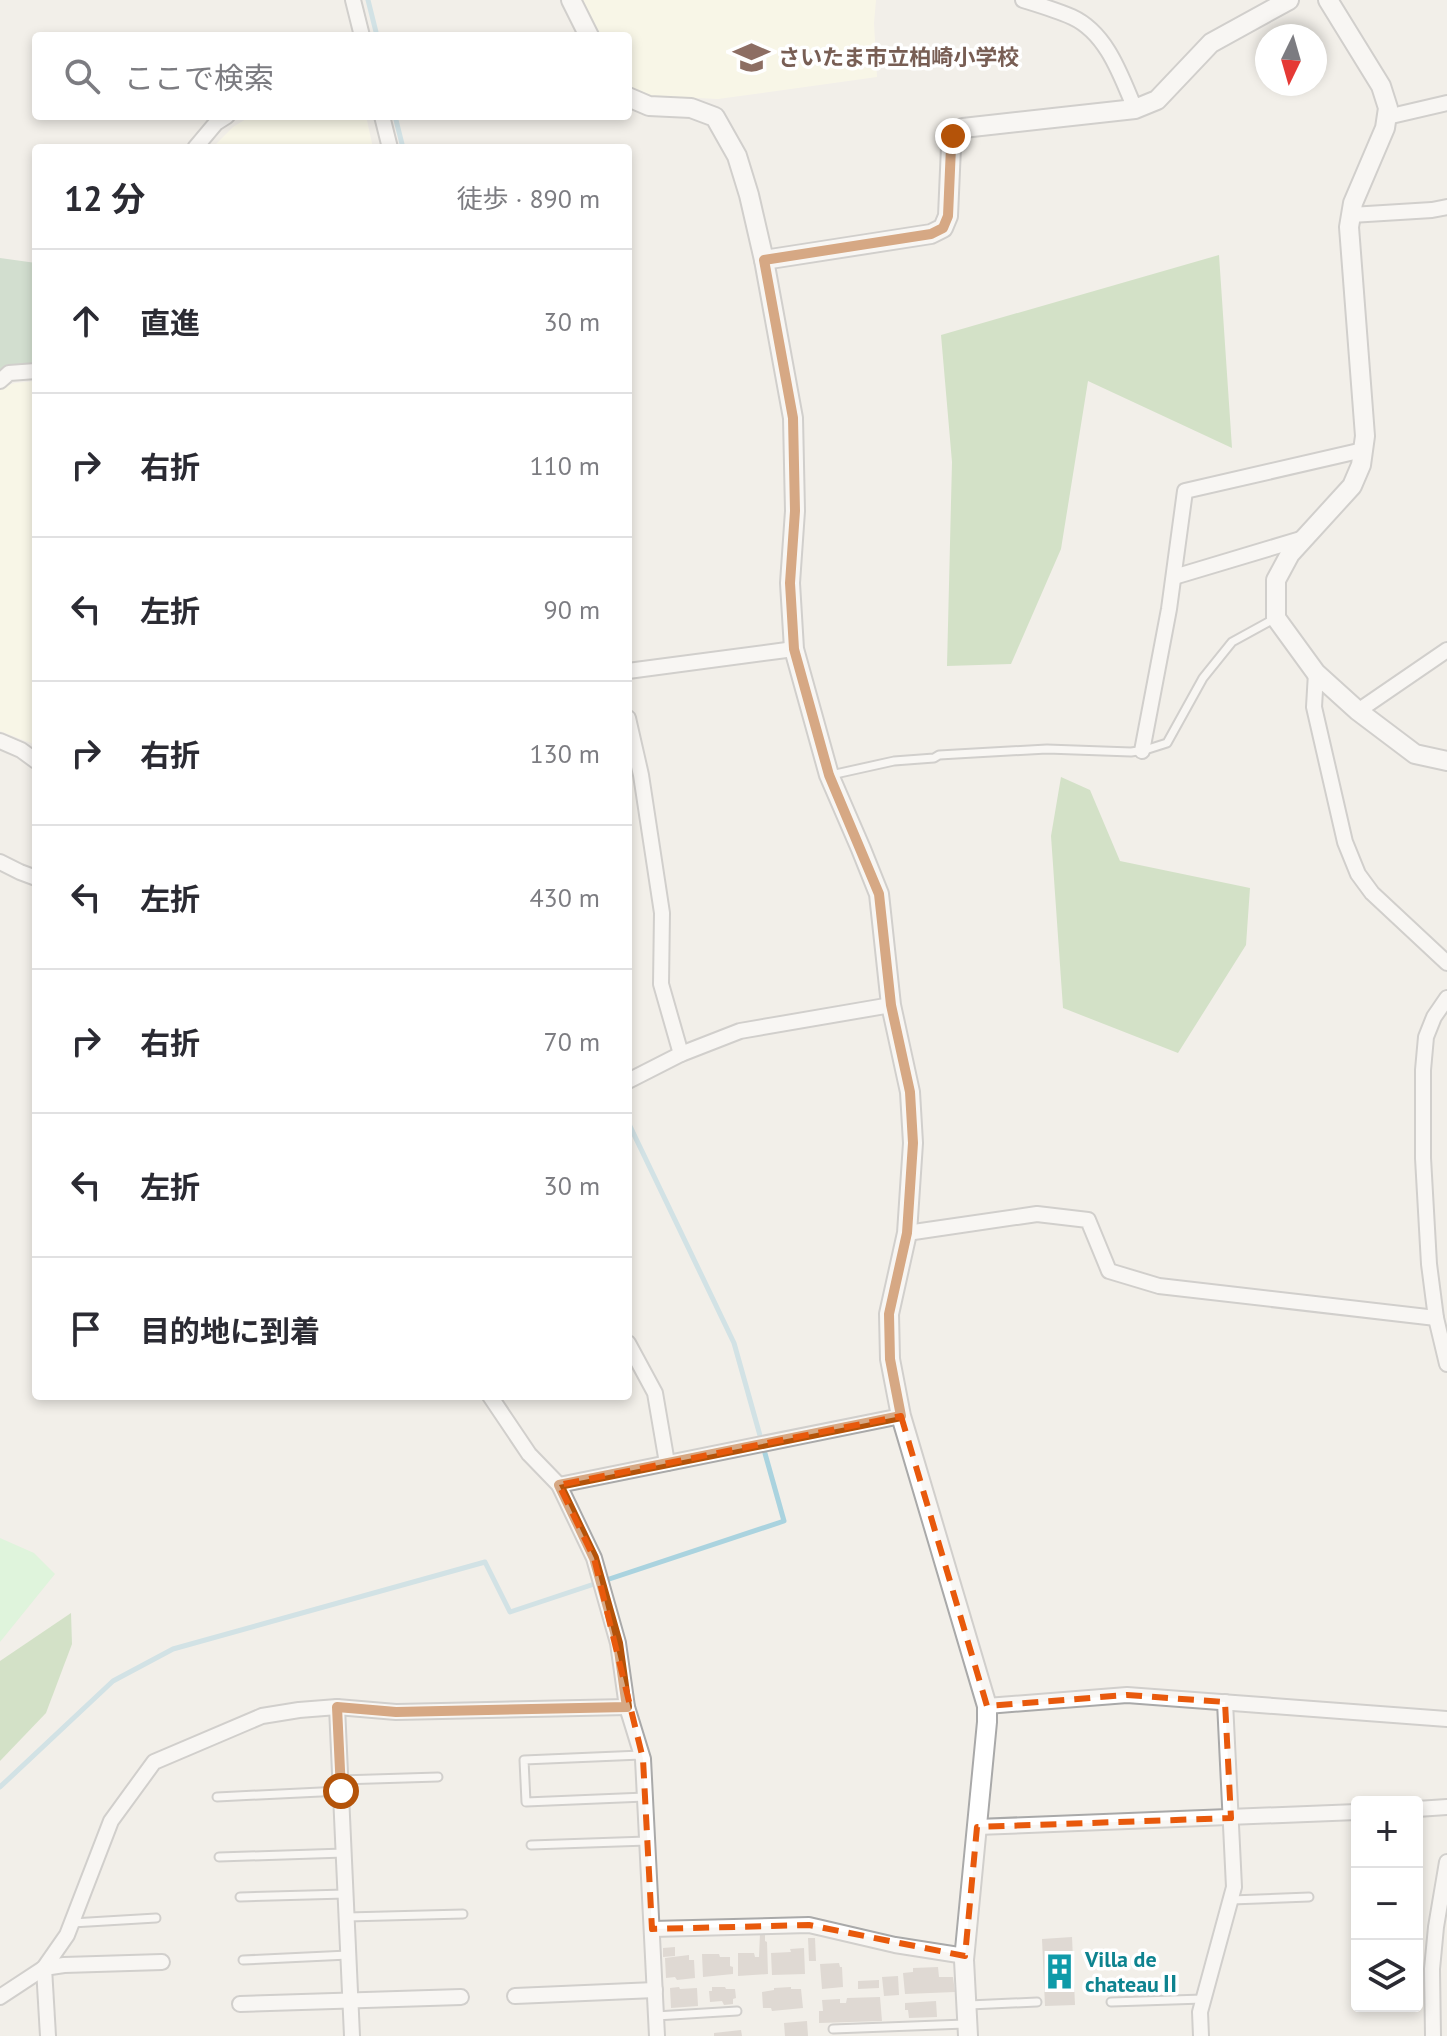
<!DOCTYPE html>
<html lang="ja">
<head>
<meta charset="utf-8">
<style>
  body { margin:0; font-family:"PT Sans","Noto Sans JP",sans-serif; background:#f2f2f3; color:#2b2b33 }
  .controls { position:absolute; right:24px; bottom:24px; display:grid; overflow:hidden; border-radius:8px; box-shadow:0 4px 12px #0003 }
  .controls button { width:72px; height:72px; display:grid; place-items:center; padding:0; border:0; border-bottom:2px solid #e1e1e2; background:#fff; color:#2b2b33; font:40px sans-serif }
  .compass { position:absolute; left:1255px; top:24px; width:72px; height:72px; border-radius:50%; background:#fff; box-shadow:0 4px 12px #0003; rotate:185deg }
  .stop { position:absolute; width:24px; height:24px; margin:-18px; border:6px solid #b45309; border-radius:50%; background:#fff }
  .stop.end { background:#b45309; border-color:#fff; box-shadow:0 2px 8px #0008 }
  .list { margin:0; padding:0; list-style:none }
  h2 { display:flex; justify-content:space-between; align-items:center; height:104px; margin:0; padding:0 32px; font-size:34px }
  h2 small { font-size:26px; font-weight:400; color:#7c7c81 }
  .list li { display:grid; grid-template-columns:52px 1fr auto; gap:24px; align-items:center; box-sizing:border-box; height:144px; padding:0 32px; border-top:2px solid #e1e1e2 }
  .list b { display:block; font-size:30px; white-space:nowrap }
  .list em { font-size:26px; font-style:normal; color:#7c7c81 }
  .icon { flex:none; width:44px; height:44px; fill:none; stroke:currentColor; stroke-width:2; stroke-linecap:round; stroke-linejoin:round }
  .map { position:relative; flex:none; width:1447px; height:2036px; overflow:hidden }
  .search { position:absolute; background:#fff; box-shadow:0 4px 12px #0003; left:32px; top:32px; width:600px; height:88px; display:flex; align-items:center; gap:20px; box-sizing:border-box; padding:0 28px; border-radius:8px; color:#7c7c81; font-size:30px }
  .panel { position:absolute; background:#fff; box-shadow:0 4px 12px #0003; left:32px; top:144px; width:600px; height:1256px; border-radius:8px }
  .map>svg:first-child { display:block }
  .education { fill:#ffffe5 }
  .forest { fill:#add19e }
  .cemetery { fill:#aacbaf }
  .park { fill:#c8facc }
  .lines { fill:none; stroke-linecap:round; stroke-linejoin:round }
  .stream { stroke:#aad3df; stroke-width:5 }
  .building { fill:#c7bfb8 }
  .service-casing { stroke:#a9a9a9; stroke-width:11 }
  .minor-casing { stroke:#a9a9a9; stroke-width:18 }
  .tertiary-casing { stroke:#a9a9a9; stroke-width:22 }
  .service { stroke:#fff; stroke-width:7 }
  .minor { stroke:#fff; stroke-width:14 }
  .tertiary { stroke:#fff; stroke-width:18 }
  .route { stroke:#b45309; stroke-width:10 }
  .marked { fill:none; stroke:#e8590c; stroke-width:6; stroke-dasharray:16 10; stroke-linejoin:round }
  .labels { text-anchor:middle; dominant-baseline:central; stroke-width:7; stroke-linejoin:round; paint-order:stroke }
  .education-label { font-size:22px; font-weight:bold; fill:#785e54; stroke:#fff; text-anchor:start }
  .culture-label { font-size:22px; font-weight:bold; fill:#0d838f; stroke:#fff; text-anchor:start }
</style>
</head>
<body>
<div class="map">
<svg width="1447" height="2036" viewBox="0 0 1447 2036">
  <rect width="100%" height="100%" fill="#f2efe9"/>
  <!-- education -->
  <g class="education">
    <path d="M578,0h298l-2,23 3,54 -159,22 -82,-4 -8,-9v-50h-32z"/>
    <path d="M251,116h115l7,32h-161l21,-21z"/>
    <path d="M36,381v364l-36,-14v-343l15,-5z"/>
  </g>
  <!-- forest -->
  <g class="forest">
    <path d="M1219,255l13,193 -144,-67 -27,168 -50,115 -64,2 5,-204 -11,-127z"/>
    <path d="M1061,777l29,13 30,71 130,27 -4,57 -68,108 -115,-45 -12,-172z"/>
    <path d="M71,1613l1,31 -26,69 -46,48v-100z"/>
  </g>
  <!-- cemetery -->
  <path class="cemetery" d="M0,258l36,5v100l-32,4 -4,3z"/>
  <!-- park -->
  <path class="park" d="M0,1538l34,15 21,21 -55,68z"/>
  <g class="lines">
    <!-- stream -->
    <g class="stream">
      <path d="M368,0l9,36"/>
      <path d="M395,116l8,32"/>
      <path d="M0,1787l113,-106 60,-32 312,-87 25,50 274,-91 -50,-178 -106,-221"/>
    </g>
  </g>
  <!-- building -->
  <g class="building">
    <path d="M760,1933h5v8l2,1 1,32 -30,2v-23h16l1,4h4z"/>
    <path d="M1072,1937l3,68 -30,1 -3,-67z"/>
    <path d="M808,1938h7l1,23h-7z"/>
    <path d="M675,1947v9l-12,1v-9z"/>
    <path d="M804,1948l1,26 -33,1 -1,-22 20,-1 -1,-3z"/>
    <path d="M702,1954h17l1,3h10v9l3,1v7l-30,3z"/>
    <path d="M689,1955v5h5l1,18 -18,2 -2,-3 -9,1 -1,-20z"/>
    <path d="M839,1963l1,4h2l1,20 -21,2 -2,-25z"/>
    <path d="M938,1967l1,10h14l2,15 -50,2 -2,-21 10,-1v-4z"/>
    <path d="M898,1976l1,19 -15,1 -2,-19z"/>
    <path d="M879,1980v8l-21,1v-8z"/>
    <path d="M679,1987l1,2 17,-1 1,18 -27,2 -1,-20z"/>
    <path d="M712,1987h13l1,2h9l1,9 -3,1v5l-9,1 -2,-4 -12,1 -1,-11h3z"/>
    <path d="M791,1987v2h10l2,19 -31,3 -1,-3h-8l-1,-16 12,-2v-2z"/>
    <path d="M880,1997l2,24 -63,2v-12h4l-1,-11 18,-1v4h6l1,-5z"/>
    <path d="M936,2001l1,16 -28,1 -1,-8h-3v-7z"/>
    <path d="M807,2021l1,15h-23l-1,-13z"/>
    <path d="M741,2030l1,6h-28v-3z"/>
  </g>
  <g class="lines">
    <defs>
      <g id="service">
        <path d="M831,775l63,-14 40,-3 5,-3 108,-6 84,3 14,-2 22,-7 36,-65 29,-36 42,-23"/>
        <path d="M641,1755l-117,5 2,42 119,-5"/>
        <path d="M340,1780l98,-3"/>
        <path d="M217,1797l124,-6"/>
        <path d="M531,1845l116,-4"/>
        <path d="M219,1857l125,-4"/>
        <path d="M240,1897l105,-3"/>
        <path d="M1231,1900l78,-3"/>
        <path d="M347,1917l116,-3"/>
        <path d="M72,1923l84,-5"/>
        <path d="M243,1960l105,-5"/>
        <path d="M1111,2002l92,-3"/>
        <path d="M969,2005l68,-3"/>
        <path d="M656,2016l81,-5"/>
        <path d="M833,2029l132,-5"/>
      </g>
      <g id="minor">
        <path d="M353,0l9,36"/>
        <path d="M1023,0c16,5 33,10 49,17 35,16 49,59 63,92"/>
        <path d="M382,116l8,32"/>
        <path d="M1387,117l60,-14"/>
        <path d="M195,148l21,-25 11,-7"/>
        <path d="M1351,215l81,-5 15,-3"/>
        <path d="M0,381l9,-8 27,-2"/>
        <path d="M1174,577l130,-39"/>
        <path d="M628,671l166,-22"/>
        <path d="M1316,673l-2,34 31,135 13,32 14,19 75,70"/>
        <path d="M1358,711l89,-61"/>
        <path d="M628,718l13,57 21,138 -1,71 20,70"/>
        <path d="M0,741l21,9 15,11"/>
        <path d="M1142,751l27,-142 16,-118 178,-41"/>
        <path d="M0,862l20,10 16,6"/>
        <path d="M1447,998l-13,19 -8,20 -3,33v88l6,106 7,54 11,46"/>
        <path d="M628,1081l53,-27 59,-23 151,-26"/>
        <path d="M907,1233l130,-19 51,6 21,51 50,15 277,32"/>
        <path d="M628,1343l27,50 12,70"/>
        <path d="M490,1396l39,58 30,31 35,73 24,85 9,64 16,52 14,277"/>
        <path d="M559,1485l342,-69"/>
        <path d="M987,1706l140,-11 320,24"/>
        <path d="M337,1707l15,329"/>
        <path d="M1417,1809l30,-2"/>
        <path d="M977,1827l380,-15"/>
        <path d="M652,1929l157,-4 86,20 70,11"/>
        <path d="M44,1968l20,-3 98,-3"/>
        <path d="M44,1968l4,68"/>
        <path d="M515,1996l140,-6"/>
        <path d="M0,1997l44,-29 23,-33 44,-114 43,-59 108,-46 37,-6 38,-3 59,5 231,-5"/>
        <path d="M240,2004l221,-7"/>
        <path d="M1201,2036l-1,-24 34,-125 -9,-185"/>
        <path d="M1433,2036l-1,-67 4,-42 11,-65"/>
      </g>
      <g id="tertiary">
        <path d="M571,0l18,36"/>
        <path d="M1328,0l53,86 7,22 -3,20 -32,75 -4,24 16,209 -4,29 -9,21 -62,68 -14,26v38l40,55 42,38 57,43 32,7"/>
        <path d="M628,97l21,9 42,2 24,9 22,39 12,39 15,65 29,158 2,93 -5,72 4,66 35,126 32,74 18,45 12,111 19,87 3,51 -6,90 -18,81 1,45 11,57 86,290v16l-23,238 4,76"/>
        <path d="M764,260l167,-26 12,-6 5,-12 3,-69 2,-11 10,-8 172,-19 22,-9 54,-57 78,-43"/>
      </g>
    </defs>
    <!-- service casing -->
    <use href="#service" class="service-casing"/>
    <!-- minor casing -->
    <use href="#minor" class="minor-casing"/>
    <!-- tertiary casing -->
    <use href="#tertiary" class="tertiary-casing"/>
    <!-- service -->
    <use href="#service" class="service"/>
    <!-- minor -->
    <use href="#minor" class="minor"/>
    <!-- tertiary -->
    <use href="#tertiary" class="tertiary"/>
  </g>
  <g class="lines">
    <!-- route -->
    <path class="route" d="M341,1791l-4,-84 59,5 231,-5 -9,-64 -24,-85 -35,-73 342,-69 -11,-57 -1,-45 18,-81 6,-90 -3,-51 -19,-87 -12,-111 -50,-119 -35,-126 -4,-66 5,-72 -2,-93 -29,-158 167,-26 12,-6 5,-12 3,-69 2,-11"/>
  </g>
  <!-- marked area -->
  <path d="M0 0H1447V2036H0ZM901,1416l86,290 140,-11 98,7 6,116 -254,9 -12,129 -156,-31 -157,4 -9,-170 -49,-201 -35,-73z" fill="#f2efe9" fill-opacity=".55" fill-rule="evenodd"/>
  <path class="marked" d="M901,1416l86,290 140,-11 98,7 6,116 -254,9 -12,129 -156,-31 -157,4 -9,-170 -49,-201 -35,-73z"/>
  <!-- icons -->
  <defs>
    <symbol id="school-bare" viewBox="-9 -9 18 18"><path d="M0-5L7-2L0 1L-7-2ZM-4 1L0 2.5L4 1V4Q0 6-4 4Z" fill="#8d6e63" stroke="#fff" stroke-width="2.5" paint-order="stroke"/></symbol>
    <symbol id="building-bare" viewBox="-9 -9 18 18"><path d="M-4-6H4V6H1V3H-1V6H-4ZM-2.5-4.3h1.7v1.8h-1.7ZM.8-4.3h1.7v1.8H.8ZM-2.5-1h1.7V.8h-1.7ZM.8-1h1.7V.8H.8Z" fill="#0f9aa8" stroke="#fff" stroke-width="2.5" paint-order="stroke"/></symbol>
  </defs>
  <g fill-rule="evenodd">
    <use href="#school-bare" x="726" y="32" width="51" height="51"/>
    <use href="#building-bare" x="1034" y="1946" width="51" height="51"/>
  </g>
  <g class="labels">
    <!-- education labels -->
    <g class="education-label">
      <text x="778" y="57">さいたま市立柏崎小学校</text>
    </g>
    <!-- culture labels -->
    <g class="culture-label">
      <text x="1085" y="1959">Villa de<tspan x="1085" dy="25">chateauⅡ</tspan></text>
    </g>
  </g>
</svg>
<div class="controls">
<button>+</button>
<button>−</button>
<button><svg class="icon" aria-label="layers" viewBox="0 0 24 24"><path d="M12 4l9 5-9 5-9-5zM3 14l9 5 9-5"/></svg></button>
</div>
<svg class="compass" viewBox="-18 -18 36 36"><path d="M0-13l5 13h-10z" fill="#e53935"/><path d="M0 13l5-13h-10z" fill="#7c7c81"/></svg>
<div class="stop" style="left:341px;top:1791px"></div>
<div class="stop end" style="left:953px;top:136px"></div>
<div class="search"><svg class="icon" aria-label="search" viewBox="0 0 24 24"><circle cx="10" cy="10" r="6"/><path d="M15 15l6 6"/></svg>ここで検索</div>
<section class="panel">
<h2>12 分<small>徒歩 · 890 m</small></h2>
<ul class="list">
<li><svg class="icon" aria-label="ahead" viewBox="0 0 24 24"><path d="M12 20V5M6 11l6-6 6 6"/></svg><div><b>直進</b></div><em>30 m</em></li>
<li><svg class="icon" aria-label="right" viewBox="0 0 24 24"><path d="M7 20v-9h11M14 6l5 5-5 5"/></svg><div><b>右折</b></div><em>110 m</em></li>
<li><svg class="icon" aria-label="left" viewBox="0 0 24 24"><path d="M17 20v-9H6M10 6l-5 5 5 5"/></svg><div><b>左折</b></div><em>90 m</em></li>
<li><svg class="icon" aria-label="right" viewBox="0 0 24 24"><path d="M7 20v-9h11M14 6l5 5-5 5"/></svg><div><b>右折</b></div><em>130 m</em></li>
<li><svg class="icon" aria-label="left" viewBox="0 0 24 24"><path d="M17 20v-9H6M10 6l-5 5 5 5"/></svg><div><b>左折</b></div><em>430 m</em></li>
<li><svg class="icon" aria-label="right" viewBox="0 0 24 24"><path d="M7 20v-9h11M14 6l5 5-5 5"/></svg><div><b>右折</b></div><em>70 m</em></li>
<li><svg class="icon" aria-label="left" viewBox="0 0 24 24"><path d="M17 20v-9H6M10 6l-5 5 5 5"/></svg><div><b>左折</b></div><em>30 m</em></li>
<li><svg class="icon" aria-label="arrive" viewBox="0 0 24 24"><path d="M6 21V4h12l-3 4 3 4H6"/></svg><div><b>目的地に到着</b></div></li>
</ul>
</section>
</div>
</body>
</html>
